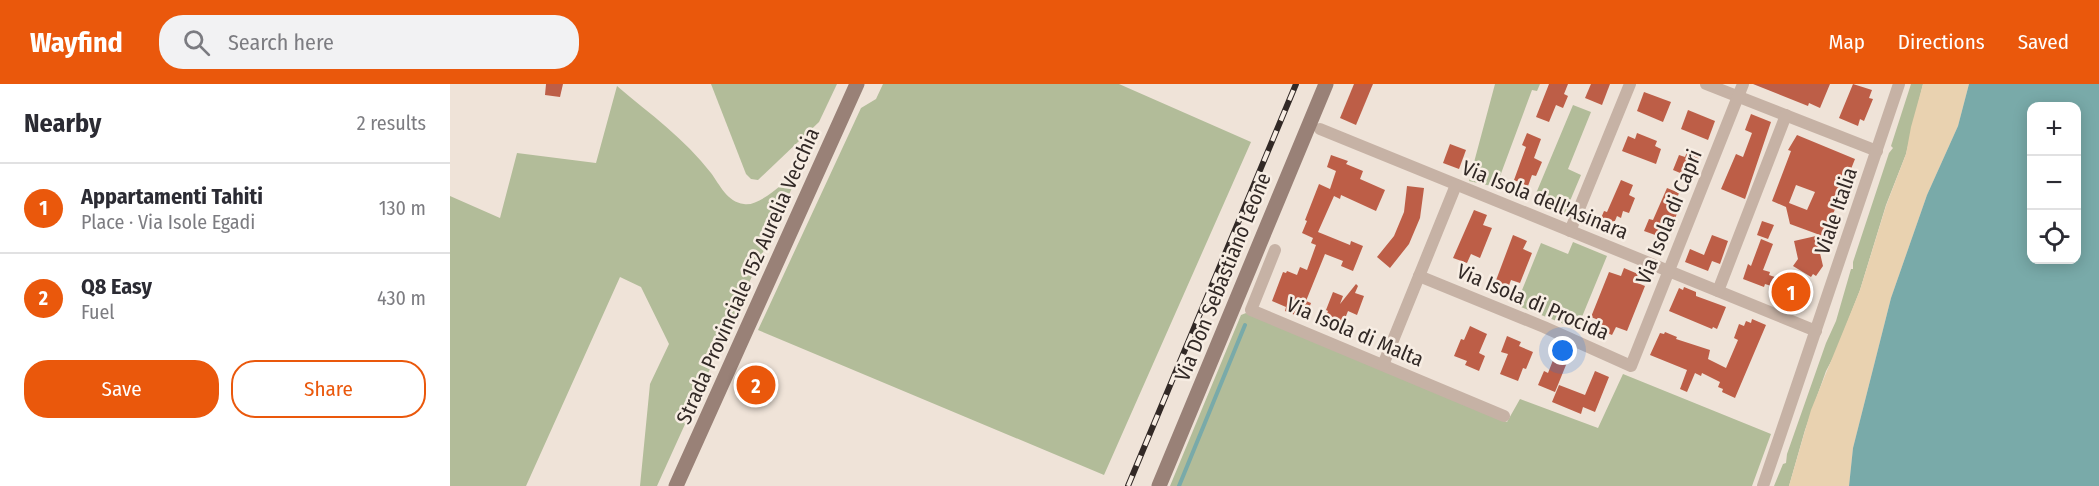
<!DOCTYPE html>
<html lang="en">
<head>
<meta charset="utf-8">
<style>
  body { margin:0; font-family:"Fira Sans Condensed",sans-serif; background:#f2f2f3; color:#2b2b33 }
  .controls { position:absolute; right:18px; top:18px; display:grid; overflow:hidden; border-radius:12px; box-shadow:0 3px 15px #0003 }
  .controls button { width:54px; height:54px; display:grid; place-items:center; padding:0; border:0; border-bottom:2px solid #e1e1e2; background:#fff; color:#2b2b33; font:30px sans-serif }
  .you { position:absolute; left:1113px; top:267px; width:21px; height:21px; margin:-15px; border:4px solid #fff; border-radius:50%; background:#1a73e8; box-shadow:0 0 0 9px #1a73e833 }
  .badge { display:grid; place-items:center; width:39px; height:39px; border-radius:50%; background:#ea580c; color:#fff; font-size:20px; font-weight:700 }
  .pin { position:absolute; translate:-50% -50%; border:3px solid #fff; box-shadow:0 2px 6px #0006 }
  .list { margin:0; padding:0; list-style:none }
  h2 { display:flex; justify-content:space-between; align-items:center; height:78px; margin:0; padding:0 24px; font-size:26px }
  h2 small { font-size:20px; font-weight:400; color:#7c7c81 }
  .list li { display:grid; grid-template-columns:39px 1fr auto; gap:18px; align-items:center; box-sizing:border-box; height:90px; padding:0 24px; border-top:2px solid #e1e1e2 }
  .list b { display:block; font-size:22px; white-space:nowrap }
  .list p { margin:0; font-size:20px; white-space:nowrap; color:#7c7c81 }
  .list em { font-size:20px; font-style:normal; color:#7c7c81 }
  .actions { display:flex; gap:12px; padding:18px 24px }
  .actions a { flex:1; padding:14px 0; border:2px solid #ea580c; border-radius:24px; text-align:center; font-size:21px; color:#ea580c }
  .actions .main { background:#ea580c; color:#fff }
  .icon { flex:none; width:33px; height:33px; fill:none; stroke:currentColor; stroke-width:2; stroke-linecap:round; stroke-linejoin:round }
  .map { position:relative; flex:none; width:1649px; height:402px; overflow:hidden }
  header { display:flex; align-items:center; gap:36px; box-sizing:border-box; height:84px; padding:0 30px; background:#ea580c; color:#fff }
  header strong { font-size:28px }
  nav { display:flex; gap:33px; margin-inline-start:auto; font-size:21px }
  .search { width:420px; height:54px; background:#f2f2f3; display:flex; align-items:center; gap:15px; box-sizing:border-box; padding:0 21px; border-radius:24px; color:#7c7c81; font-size:22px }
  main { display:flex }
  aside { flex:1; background:#fff }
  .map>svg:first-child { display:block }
  .green { fill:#b2bc99 }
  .sand { fill:#e9d2b0 }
  .water { fill:#79aaa9; fill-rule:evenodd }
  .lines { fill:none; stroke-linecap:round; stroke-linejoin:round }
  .stream { stroke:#79aaa9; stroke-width:4 }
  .building { fill:#bd5e47; fill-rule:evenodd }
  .street { stroke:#c6b2a5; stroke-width:12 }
  .secondary { stroke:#998177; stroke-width:15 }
  .rail-casing { stroke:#322926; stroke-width:6 }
  .rail { stroke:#f7ede3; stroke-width:4; stroke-dasharray:11; stroke-linecap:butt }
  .labels { text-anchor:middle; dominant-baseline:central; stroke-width:5; stroke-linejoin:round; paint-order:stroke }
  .street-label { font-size:21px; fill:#322926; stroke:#f7ede3 }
</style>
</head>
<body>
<header>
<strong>Wayfind</strong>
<div class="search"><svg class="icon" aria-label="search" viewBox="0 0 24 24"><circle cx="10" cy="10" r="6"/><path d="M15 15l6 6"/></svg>Search here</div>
<nav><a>Map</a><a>Directions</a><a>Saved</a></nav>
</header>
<main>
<aside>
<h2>Nearby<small>2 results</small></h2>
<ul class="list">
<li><span class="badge">1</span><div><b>Appartamenti Tahiti</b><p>Place · Via Isole Egadi</p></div><em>130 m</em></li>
<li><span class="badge">2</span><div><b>Q8 Easy</b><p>Fuel</p></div><em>430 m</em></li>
</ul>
<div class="actions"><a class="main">Save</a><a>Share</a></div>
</aside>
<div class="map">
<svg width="1649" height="402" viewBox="0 0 1649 402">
  <rect width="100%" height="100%" fill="#efe3d8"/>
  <!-- green -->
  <g class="green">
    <path d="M261,0h126l-18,38 -61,58 -7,-1 -5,-5z"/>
    <path d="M433,0h236l132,58 -147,333 -346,-145 103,-222 15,-9z"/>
    <path d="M1045,0h45l-3,7 -5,-1 -36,97 -27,-6z"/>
    <path d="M1461,0h12l-17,70 -20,51 -26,85 -25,64 -9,17 -21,59 -16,56h-15l9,-22 3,-1 1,-9 39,-111 10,-22 15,-52h2v-7l36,-109 4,-5 -2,-2z"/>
    <path d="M167,2c33,28 68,53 94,87 9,12 16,29 33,31 17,3 44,-26 57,-36l-144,318h-17l10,-102 19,-40 -28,-57 -21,-10 -94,209h-76v-290l50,22 17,-65 79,10z"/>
    <path d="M1123,21l18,7 -23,57 13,6 -17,40 -32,-12z"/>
    <path d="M1123,158l34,14 -30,73 -61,-24 25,-62 27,11z"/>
    <path d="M796,229l261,109 13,-23 78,29 25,-54 148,60 -19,52h-582l71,-171z"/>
  </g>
  <!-- sand -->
  <path class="sand" d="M1473,0h46l-11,42 -31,69 -36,103 -38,150 -4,38h-60l22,-76 49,-120 26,-84 20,-52 5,-27z"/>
  <!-- water -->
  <path class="water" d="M1519,0h130v402h-250l4,-38 38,-150 36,-103 31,-69zM1582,22h44v154h-44z"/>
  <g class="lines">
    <!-- stream -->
    <path class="stream" d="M729,402l66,-161"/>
  </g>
  <!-- building -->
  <g class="building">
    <path d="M96,0h17l-3,13 -15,-2z"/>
    <path d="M904,0h19l-17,41 -16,-7z"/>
    <path d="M1099,0h19l-4,10 4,2 -5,12 -7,-3 -7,17 -13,-5z"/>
    <path d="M1141,0h19l-8,21 -17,-7z"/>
    <path d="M1303,0h77l-10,24 -11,-5 -1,3z"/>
    <path d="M1403,0l19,6 -3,8 4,1 -9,22 -4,-2 -2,7 -19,-8z"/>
    <path d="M1194,8l27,10 -8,20 -26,-11z"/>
    <path d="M1238,26l27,11 -7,19 -27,-11z"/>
    <path d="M1301,30l20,8 -26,77 -24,-10 15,-35 7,3 9,-24 -7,-3z"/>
    <path d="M1077,49l14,6 -7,19 8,4 -6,14 -4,-1 -4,11 -14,-6 12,-33 -4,-2z"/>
    <path d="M1187,49l20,8 -2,5 6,3 -5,15 -34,-13 6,-15 7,3z"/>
    <path d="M1347,51l58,24 -22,55 5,2 -10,22 -38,-14 -4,-17 -14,-6 19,-50 -3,-1zM1346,101l19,7 -8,18 -18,-7z"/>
    <path d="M1000,60l16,6 -7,19 -16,-6z"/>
    <path d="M1237,68l12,5 -6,16 -6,-3 -2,5 -12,-5 6,-15 6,2z"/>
    <path d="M881,71l17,6 -2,3 17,7 -3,8 25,11 -9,21 -35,-16 -1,4 -6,-3 -16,36 32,13 1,-4 12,5 -10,25 -12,-5 2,-5 -18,-7 -19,47 5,2 -6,16 -20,-8 1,-4 -14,-6 11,-29 3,1 1,-2 10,4 3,-8 7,3 9,-25 -5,-2 2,-5 -11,-5 5,-12 -2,-1 14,-36 11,5 6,-18 -9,-4z"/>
    <path d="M1171,96l12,5 -4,10 6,3 -6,15 -6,-2 -2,7 -4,-2 -5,12 -13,-5 5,-12 3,1z"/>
    <path d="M957,102l17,2 -4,30 -11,26 -19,24 -13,-11 17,-21 10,-24z"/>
    <path d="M1217,104l12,5 -4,11 5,2 -6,15 -5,-2 -3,7 -3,-2 -5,12 -14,-5 5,-12 4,1z"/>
    <path d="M1024,126l13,5 -4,10 9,3 -12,30 -9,-4 -4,9 -14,-5z"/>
    <path d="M1312,137l12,4 -6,14 -11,-4z"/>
    <path d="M1063,151l14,6 -4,8 9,4 -12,30 -9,-3 -3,8 -13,-5z"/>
    <path d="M1262,151l16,6 -8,23 -8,-3 -4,10 -23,-9 5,-13 14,6z"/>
    <path d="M1366,152l7,30 -7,10 -3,-2 -2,3 -18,-11 5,-7 -4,-18z"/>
    <path d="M1311,155l12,5 -10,26 7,2 -1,3 32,11 -5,8 7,2 -4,10 -19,-6 4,-10 -19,-6 -1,3 -21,-8 5,-15 3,2z"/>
    <path d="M1174,184l14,6 -3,8 10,4 -18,45 -11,-4 -4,8 -14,-6 3,-8 -10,-4 18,-45 12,4z"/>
    <path d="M906,200l2,2 -3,7 9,3 -7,19 -9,-4 -8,20 -17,-7 5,-13 -2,-1 7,-18 10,4 -3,8z"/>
    <path d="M1234,203l12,5v4l30,11 -9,22 -4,-2 -1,2 -43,-18 10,-23 4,2z"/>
    <path d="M1302,235l14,6 -31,73 -13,-6 1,-3 -5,-2 2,-5 -18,-9 -1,3 -6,-3 -8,19 -7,-3 7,-19 -37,-15 10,-22 4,1 1,-2 12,5 -1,2 34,11 -2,9 18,9 12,-28 -4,-2 5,-14 5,2 2,-5 5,2z"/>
    <path d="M1020,242l17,8 -8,19 6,3 -6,15 -14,-6 2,-4 -13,-5 7,-17 3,1z"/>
    <path d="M1057,252l14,6 -2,4 14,6 -7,17 -3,-1 -5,13 -18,-7 8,-20 -7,-2z"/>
    <path d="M1105,271l13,5 -13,32 -17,-7 6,-14 4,2z"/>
    <path d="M1145,287l14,6 -14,35 -12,-5 -2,7 -29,-12 7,-17 26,10z"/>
  </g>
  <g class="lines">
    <!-- street -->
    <g class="street">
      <path d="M1256,0l171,67"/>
      <path d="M870,45l496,202"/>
      <path d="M1120,147l60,-147"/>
      <path d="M825,166l-24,60 253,106"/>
      <path d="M969,192l125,51 87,39 112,-282"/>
      <path d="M1268,207l68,-176"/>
      <path d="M933,281l73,-180"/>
      <path d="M1313,402l136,-402"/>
    </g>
    <!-- secondary -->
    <g class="secondary">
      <path d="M226,402l181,-402"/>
      <path d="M709,402l167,-402"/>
    </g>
    <defs>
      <path id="rail" d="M678,402l168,-402"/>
    </defs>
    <!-- rail casing -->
    <use href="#rail" class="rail-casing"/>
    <!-- rail -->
    <use href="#rail" class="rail"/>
  </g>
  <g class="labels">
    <!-- street labels -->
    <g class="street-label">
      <text transform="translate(1095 116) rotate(22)">Via Isola dell'Asinara</text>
      <text transform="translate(1386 127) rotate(-71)">Viale Italia</text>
      <text transform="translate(1219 133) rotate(-68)">Via Isola di Capri</text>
      <text transform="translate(298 192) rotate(-66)">Strada Provinciale 152 Aurelia Vecchia</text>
      <text transform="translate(773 193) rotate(-68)">Via Don Sebastiano Leone</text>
      <text transform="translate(1083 218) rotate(23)">Via Isola di Procida</text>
      <text transform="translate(905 248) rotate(23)">Via Isola di Malta</text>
    </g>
  </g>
</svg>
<div class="controls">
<button>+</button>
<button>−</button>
<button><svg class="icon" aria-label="locate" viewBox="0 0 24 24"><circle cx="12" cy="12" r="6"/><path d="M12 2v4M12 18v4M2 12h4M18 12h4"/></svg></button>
</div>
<div class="you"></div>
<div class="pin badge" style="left:1341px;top:208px">1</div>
<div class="pin badge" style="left:306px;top:301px">2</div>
</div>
</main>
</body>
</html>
